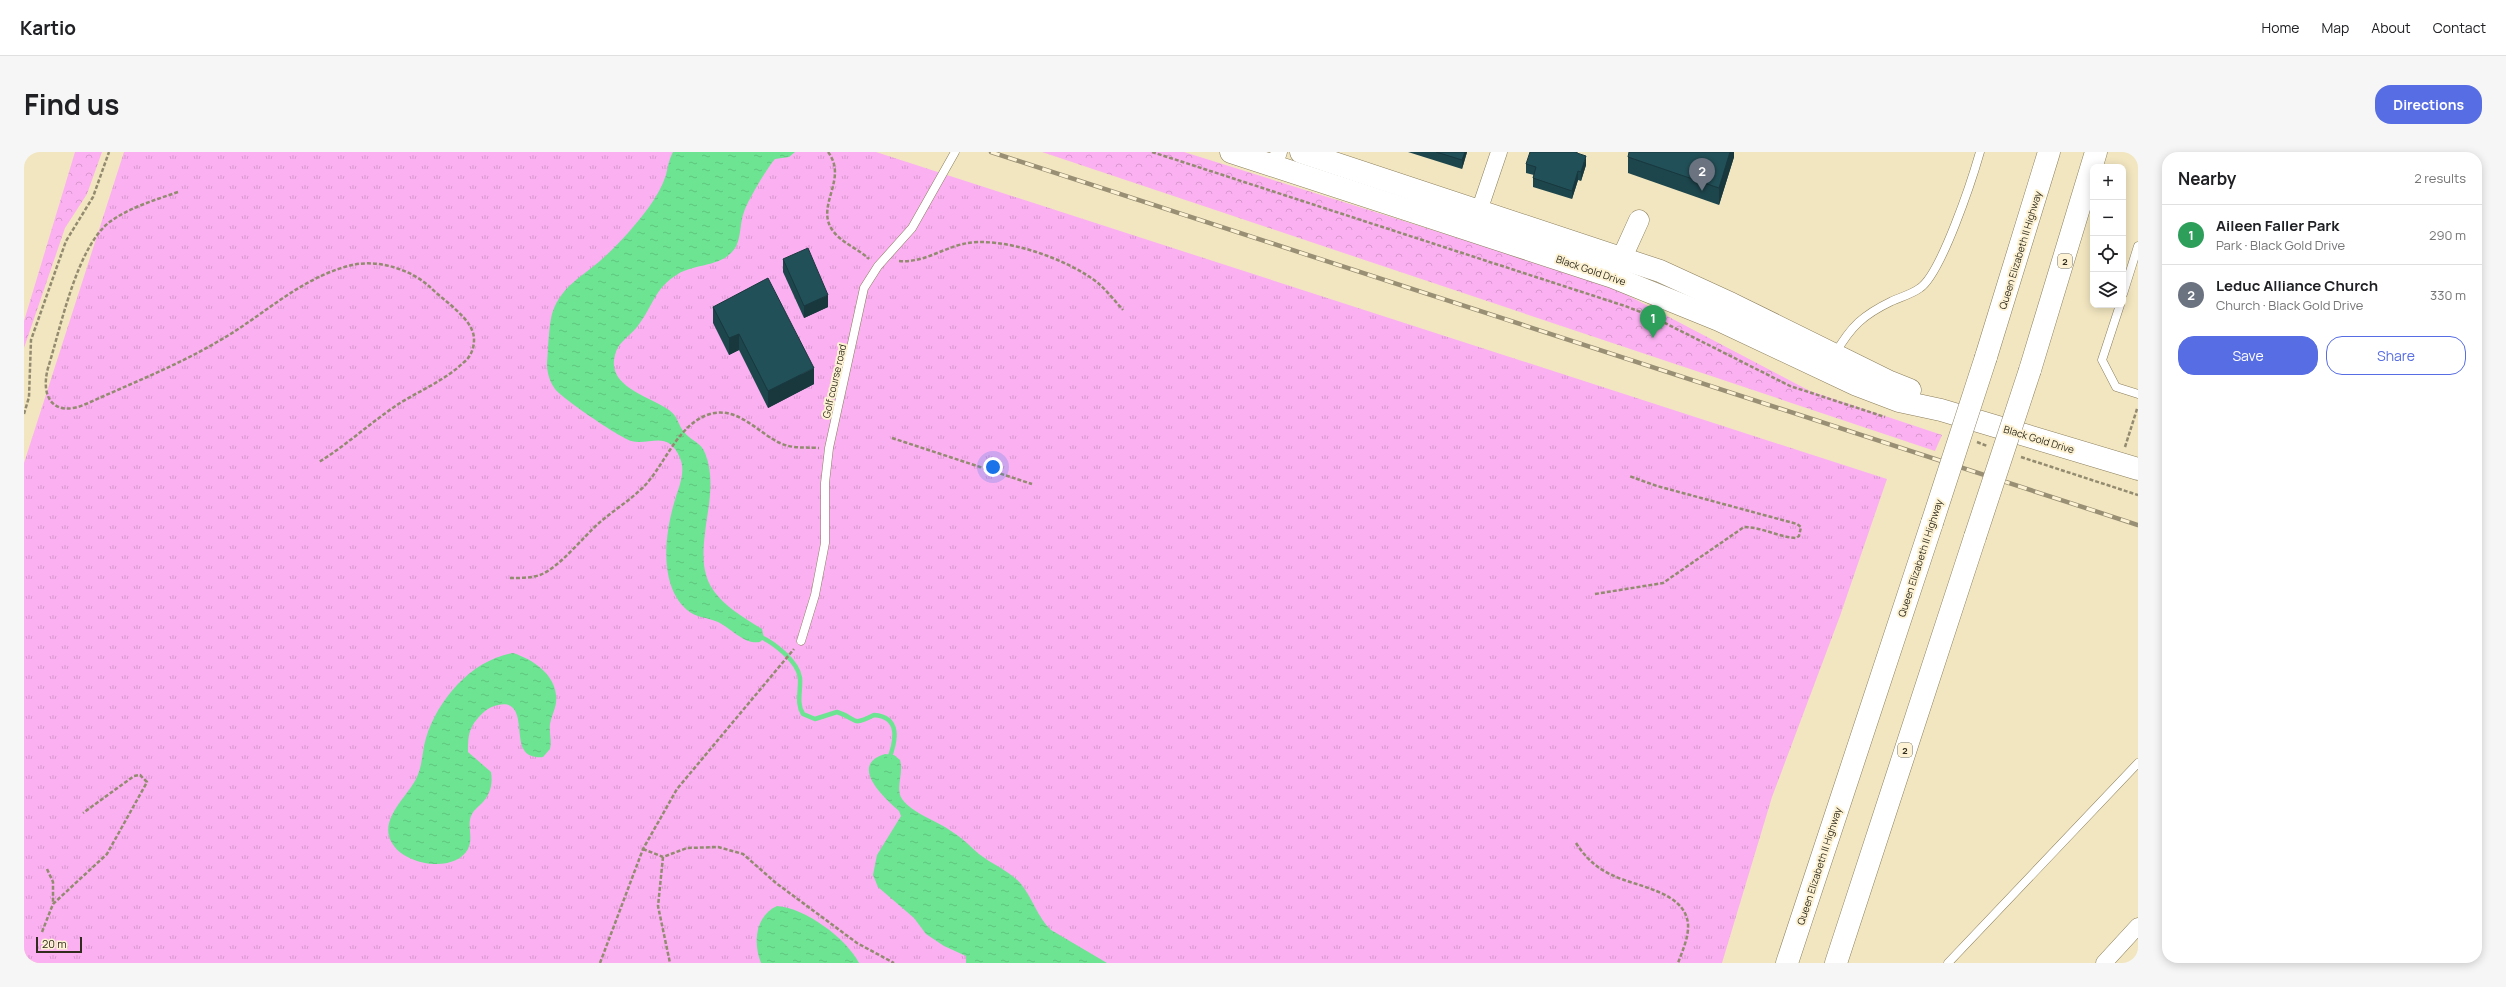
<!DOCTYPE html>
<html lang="en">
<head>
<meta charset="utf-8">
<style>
  body { margin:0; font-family:Manrope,sans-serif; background:#f6f6f6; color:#202124 }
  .controls { position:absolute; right:12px; top:12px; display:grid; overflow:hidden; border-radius:8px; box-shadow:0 2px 10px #0003 }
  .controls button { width:36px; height:36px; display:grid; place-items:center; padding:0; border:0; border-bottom:1px solid #e0e0e0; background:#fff; color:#202124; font:20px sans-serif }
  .scale { position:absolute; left:12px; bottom:10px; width:46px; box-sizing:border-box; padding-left:4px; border:2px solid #312c1e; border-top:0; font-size:11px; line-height:14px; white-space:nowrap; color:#312c1e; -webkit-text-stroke:3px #fdf3d4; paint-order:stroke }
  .you { position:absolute; left:969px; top:315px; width:14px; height:14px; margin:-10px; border:3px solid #fff; border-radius:50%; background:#1a73e8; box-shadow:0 0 0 6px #1a73e833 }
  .badge { display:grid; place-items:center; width:26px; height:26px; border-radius:50%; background:#576de4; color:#fff; font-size:13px; font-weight:700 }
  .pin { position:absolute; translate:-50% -33px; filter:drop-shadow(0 1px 2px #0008) }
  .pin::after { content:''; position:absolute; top:21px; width:14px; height:12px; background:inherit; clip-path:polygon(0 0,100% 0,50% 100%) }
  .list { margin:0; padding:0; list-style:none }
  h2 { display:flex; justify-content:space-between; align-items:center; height:52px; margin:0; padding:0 16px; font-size:17px }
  h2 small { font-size:13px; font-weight:400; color:#757577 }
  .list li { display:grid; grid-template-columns:26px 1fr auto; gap:12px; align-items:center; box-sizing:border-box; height:60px; padding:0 16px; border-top:1px solid #e0e0e0 }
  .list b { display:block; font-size:15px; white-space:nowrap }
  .list p { margin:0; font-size:13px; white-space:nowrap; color:#757577 }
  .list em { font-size:13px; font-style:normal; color:#757577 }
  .actions { display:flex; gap:8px; padding:12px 16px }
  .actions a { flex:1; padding:9px 0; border:1px solid #576de4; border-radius:16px; text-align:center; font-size:14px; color:#576de4 }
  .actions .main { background:#576de4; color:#fff }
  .icon { flex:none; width:22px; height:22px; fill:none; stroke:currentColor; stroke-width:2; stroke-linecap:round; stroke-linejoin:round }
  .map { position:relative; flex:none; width:2114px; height:811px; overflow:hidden; border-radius:16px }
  header { display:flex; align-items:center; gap:24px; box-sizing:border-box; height:56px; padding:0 20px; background:#fff; border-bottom:1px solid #e0e0e0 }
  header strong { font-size:19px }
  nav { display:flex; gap:22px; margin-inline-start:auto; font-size:14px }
  .intro { display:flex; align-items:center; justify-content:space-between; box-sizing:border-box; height:96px; padding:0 24px }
  h1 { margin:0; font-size:28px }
  .button { padding:10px 18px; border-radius:16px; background:#576de4; color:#fff; font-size:14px; font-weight:700 }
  main { display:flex; gap:24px; padding:0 24px }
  aside { flex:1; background:#fff; border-radius:16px; box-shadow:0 2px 10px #0003 }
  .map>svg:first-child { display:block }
  .grass { fill:url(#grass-tufts) }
  .forest { fill:url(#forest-crowns) }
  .water { fill:url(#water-ripples) }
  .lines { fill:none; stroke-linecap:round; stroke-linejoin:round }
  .stream { stroke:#6ce492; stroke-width:4.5 }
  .service-casing { stroke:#897d5a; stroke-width:9 }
  .minor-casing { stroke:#897d5a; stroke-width:17 }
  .tertiary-casing { stroke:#897d5a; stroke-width:21 }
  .secondary-casing { stroke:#897d5a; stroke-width:23 }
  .motorway-casing { stroke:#897d5a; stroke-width:23 }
  .path { stroke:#938b70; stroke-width:2.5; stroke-dasharray:4 2; stroke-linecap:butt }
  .service { stroke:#fff; stroke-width:8 }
  .minor { stroke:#fff; stroke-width:16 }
  .tertiary { stroke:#fff; stroke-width:20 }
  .secondary { stroke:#fff; stroke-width:22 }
  .motorway { stroke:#fff; stroke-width:22 }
  .rail-casing { stroke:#988f74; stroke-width:4.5 }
  .rail { stroke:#fdf3d4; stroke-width:3; stroke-dasharray:9; stroke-linecap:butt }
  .motorway-bridge-casing { stroke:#897d5a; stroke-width:23; stroke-linecap:butt }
  .motorway-bridge { stroke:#fff; stroke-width:22 }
  .wall { fill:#1d454c }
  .shaded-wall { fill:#18383e }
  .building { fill:#225058; stroke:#18383e }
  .labels { text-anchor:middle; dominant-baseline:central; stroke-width:4; stroke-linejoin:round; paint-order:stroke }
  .shield { fill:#fdf3d4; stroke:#6e6855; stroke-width:1 }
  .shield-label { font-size:9px; font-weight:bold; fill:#312c1e }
  .street-label { font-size:10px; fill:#312c1e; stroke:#fdf3d4 }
</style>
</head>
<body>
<header>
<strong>Kartio</strong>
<nav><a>Home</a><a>Map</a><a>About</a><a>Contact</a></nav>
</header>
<div class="intro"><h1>Find us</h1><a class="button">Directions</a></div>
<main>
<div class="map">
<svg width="2114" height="811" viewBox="0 0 2114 811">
  <defs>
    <pattern id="grass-tufts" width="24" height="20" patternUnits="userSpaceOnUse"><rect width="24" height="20" fill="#fbb1f1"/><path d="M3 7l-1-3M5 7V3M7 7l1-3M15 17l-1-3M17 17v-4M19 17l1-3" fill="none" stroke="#d898ce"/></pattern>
    <pattern id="forest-crowns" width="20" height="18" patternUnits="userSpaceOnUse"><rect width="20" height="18" fill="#fbb1f1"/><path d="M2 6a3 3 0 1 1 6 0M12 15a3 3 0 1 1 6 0" fill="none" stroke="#d898ce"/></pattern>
    <pattern id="water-ripples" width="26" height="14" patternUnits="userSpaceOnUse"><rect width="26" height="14" fill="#6ce492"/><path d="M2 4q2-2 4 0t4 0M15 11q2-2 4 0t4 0" fill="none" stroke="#5ec47d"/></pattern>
  </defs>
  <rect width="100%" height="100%" fill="#f2e6c0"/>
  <!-- grass -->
  <path class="grass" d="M100,0h752l1011,327 -47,137 -68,181 -50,166h-1698v-500z"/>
  <!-- forest -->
  <g class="forest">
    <path d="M51,0h27l-15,42 -22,34 -41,120v42v-69z"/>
    <path d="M1018,0h142l424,133 202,106 132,44 -7,16z"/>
  </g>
  <!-- water -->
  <g class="water">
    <path d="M649,0h122l-6,5 -14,2c-8,9 -27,41 -31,53 -5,13 -2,30 -12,40 -14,15 -38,12 -54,22 -24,14 -25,33 -41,53 -8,10 -19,15 -22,28 -9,32 35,41 54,55 9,6 9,15 15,22 7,9 17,10 21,21 7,17 6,35 4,52 -11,70 -11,86 53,124l2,9 -4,4c-16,3 -29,-14 -42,-20 -11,-5 -22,-4 -31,-12 -29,-25 -22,-78 -12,-110 4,-14 11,-28 5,-42 -12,-29 -30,-12 -49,-17 -12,-4 -68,-42 -76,-52 -5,-7 -8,-16 -8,-25 1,-12 2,-44 6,-53 9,-25 30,-35 48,-51 17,-15 34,-34 48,-53 7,-10 13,-20 17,-32 2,-8 3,-16 7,-23z"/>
    <path d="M489,501c22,7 46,24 43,50 -1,7 -5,14 -6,21 -1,9 2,17 0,25l-7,8c-7,1 -16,-1 -19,-7 -9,-14 2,-51 -26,-45 -11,2 -17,9 -24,18 -6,9 -6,18 -6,29l23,20c2,13 -1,24 -11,33 -3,3 -6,5 -8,9 -6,11 2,23 -4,35 -14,25 -64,16 -76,-6 -14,-23 15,-46 24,-64 7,-14 6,-28 10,-41 12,-39 46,-78 87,-85z"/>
    <path d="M861,602l9,1 6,5c4,13 -5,28 2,39 11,15 34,21 49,32 10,6 19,15 28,23 14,11 31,17 42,30 12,15 17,34 30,46l56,33h-141v-7l-22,-10 -18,-12 -12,-16 -36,-31 -5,-12 4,-20 24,-39 -2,-5c-15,-13 -51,-46 -14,-57z"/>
    <path d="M753,754c28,2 69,32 82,57h-98c-8,-20 -6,-47 16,-57z"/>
  </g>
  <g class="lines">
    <!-- stream -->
    <path class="stream" d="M735,484c14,6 39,25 41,42 1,13 -4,25 3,36l12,5 22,-7c22,7 13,15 37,3 27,2 22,26 15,44"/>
    <defs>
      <g id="service">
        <path d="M2099,142l15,-48"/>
        <path d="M2096,153l-18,55 14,27 22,7"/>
        <path d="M1811,202c16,-28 28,-39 57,-53 9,-4 20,-7 28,-13 21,-14 52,-108 60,-136"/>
        <path d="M777,489l14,-46 10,-52v-60l4,-35 35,-160 14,-22 34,-38 43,-76"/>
        <path d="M1924,811l190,-200"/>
      </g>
      <g id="minor">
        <path d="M1250,14l5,-14"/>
        <path d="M1452,68l23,-68"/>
        <path d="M2080,811l34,-37"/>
      </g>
      <path id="tertiary" d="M1591,121l24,-53"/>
      <g id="secondary">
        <path d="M1207,0l382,125 106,43 138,65 42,16 42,9 197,59"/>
        <path d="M1277,0l359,119 72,33 158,78 20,8"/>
      </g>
      <g id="motorway">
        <path d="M1962,205l63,-205"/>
        <path d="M2006,218l66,-218"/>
        <path d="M1763,811l145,-440"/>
        <path d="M1812,811l139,-426"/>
      </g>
    </defs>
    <!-- service casing -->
    <use href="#service" class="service-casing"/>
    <!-- minor casing -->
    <use href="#minor" class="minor-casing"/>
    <!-- tertiary casing -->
    <use href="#tertiary" class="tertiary-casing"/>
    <!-- secondary casing -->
    <use href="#secondary" class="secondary-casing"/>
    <!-- motorway casing -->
    <use href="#motorway" class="motorway-casing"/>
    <!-- path -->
    <g class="path">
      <path d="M804,0c20,26 -11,52 3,76 9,15 27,20 38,31"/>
      <path d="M1128,0l473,154 26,10 139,70 95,31"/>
      <path d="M154,40c-23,8 -47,15 -67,29 -34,24 -50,106 -63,147 -8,30 6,50 38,36 44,-20 90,-38 131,-62 45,-25 80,-62 131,-76 28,-8 63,3 83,22 13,13 44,32 43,52 0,9 -4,18 -11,23 -20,19 -47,29 -69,44 -26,18 -49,39 -75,55"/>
      <path d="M875,109c24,2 42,-12 64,-17 38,-9 105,15 135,39 9,8 17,18 25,27"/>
      <path d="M0,262l5,-17 2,-57 35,-99 27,-44 16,-45"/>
      <path d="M868,286l140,46"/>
      <path d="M1953,290l10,4"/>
      <path d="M2101,295l12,-38"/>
      <path d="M1997,305l117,38"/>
      <path d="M486,426c10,0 21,0 30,-3 20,-8 43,-38 59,-52 16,-14 35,-25 49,-41 19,-23 32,-59 62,-68 28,-8 48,19 70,29 13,6 25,4 39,5"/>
      <path d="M1571,442l68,-11 81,-56c18,0 34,10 52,11l3,-2 2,-9 -4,-3 -140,-38 -28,-10"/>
      <path d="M1552,691c9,14 20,25 36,32 24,12 73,16 76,49 1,13 -6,28 -10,39"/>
      <path d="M619,697l20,8 24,-9 31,-1 25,7 33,29 81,60 37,20"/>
      <path d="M639,705l-5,49 12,57"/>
      <path d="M23,717l6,13v22"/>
      <path d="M18,780l11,-28 54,-50 40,-72 -7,-7 -6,1 -51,37"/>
      <path d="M576,811l43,-114 34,-60 117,-140"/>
    </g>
    <!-- service -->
    <use href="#service" class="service"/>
    <!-- minor -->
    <use href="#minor" class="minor"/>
    <!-- tertiary -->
    <use href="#tertiary" class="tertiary"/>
    <!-- secondary -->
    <use href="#secondary" class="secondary"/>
    <!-- motorway -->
    <use href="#motorway" class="motorway"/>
    <defs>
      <path id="rail" d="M967,0l1147,373"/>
    </defs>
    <!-- rail casing -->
    <use href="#rail" class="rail-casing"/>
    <!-- rail -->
    <use href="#rail" class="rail"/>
    <defs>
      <g id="motorway-bridge">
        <path d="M1908,371l54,-166"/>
        <path d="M1951,385l55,-167"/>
      </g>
    </defs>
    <!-- motorway-bridge casing -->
    <use href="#motorway-bridge" class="motorway-bridge-casing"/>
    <!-- motorway-bridge -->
    <use href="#motorway-bridge" class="motorway-bridge"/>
  </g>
  <!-- wall -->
  <g class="wall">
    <path d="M1384,0h59l-5,17z"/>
    <path d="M1710,0v5l-15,48 -91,-32v-16z"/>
    <path d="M1555,2l7,11 -5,16 -3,-1 -6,19 -39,-12v-9l1,-3 -8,-2v-9z"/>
    <path d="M759,107l45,48 -24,11 -21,-46z"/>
    <path d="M689,155l101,77 -46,24 -29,-58 -10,5 -16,-32z"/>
  </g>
  <!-- shaded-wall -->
  <g class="shaded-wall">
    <path d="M1441,0h2l-5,17v-9z"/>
    <path d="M1706,0h4v5l-15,48v-17z"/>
    <path d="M1562,4v9l-5,16v-9z"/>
    <path d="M1554,19v9l-6,19v-8z"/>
    <path d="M804,143v12l-24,11v-12z"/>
    <path d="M715,182v16l-10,5v-17z"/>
    <path d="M790,216v16l-46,24v-17z"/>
  </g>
  <!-- building -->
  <g class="building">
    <path d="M1412,0h29l-3,8z"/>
    <path d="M1506,0h47v1l9,3 -5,16 -3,-1 -6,20 -39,-13 3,-11 -10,-3z"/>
    <path d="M1605,0h101l-11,36 -91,-31z"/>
    <path d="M784,96l20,47 -24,11 -21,-47z"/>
    <path d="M744,126l46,90 -46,23 -29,-57 -10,4 -16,-31z"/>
  </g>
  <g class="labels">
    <!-- shield labels -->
    <g class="shield">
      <rect x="2034" y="102" width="14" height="14" rx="3"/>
      <rect x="1874" y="591" width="14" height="14" rx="3"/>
    </g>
    <g class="shield-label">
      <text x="2041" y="109">2</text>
      <text x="1881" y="598">2</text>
    </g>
    <!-- street labels -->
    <g class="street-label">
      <text transform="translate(1996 98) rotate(-73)">Queen Elizabeth II Highway</text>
      <text transform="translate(1567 118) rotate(19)">Black Gold Drive</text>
      <text transform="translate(810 229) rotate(-77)">Golf course road</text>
      <text transform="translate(2015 287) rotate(17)">Black Gold Drive</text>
      <text transform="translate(1896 406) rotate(-72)">Queen Elizabeth II Highway</text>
      <text transform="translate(1795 714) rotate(-72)">Queen Elizabeth II Highway</text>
    </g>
  </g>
</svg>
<div class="controls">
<button>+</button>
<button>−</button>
<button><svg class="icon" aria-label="locate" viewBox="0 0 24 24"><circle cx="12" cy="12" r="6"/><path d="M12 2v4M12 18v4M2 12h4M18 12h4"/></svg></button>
<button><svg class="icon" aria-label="layers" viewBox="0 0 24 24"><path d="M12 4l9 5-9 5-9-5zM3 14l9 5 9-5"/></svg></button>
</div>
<div class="scale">20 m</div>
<div class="you"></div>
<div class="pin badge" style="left:1629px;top:186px;background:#2e9e5b">1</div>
<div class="pin badge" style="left:1678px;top:39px;background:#6b7280">2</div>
</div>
<aside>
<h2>Nearby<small>2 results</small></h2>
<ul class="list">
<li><span class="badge" style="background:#2e9e5b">1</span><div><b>Aileen Faller Park</b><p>Park · Black Gold Drive</p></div><em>290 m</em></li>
<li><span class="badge" style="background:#6b7280">2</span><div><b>Leduc Alliance Church</b><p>Church · Black Gold Drive</p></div><em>330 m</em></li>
</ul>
<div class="actions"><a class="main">Save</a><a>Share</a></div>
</aside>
</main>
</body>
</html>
